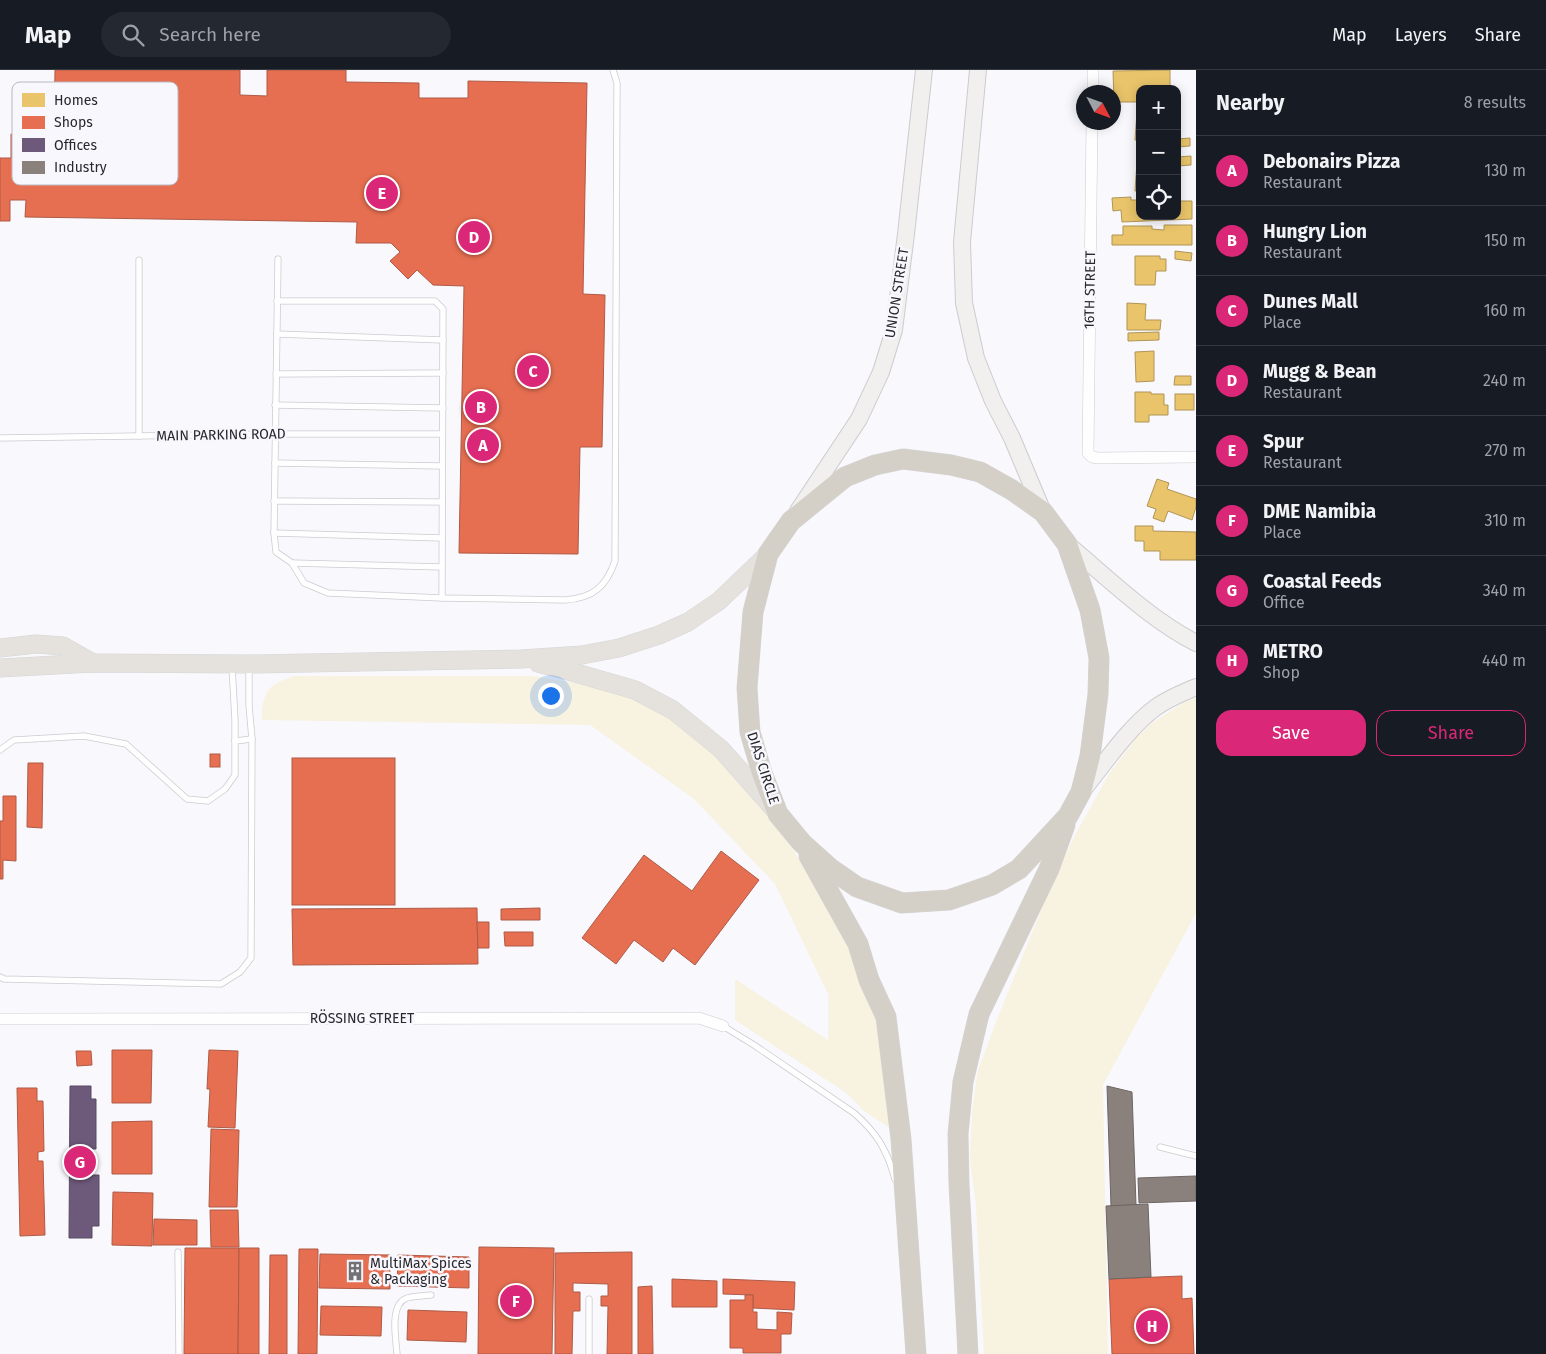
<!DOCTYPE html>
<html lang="en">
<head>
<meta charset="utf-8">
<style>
  body { margin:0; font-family:"Fira Sans",sans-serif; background:#242831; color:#f1f3f6 }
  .controls { position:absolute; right:15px; top:15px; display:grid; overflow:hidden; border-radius:10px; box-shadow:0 2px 12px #0003 }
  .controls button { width:45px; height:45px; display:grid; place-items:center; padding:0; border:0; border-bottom:1px solid #363941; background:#171b24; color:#f1f3f6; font:25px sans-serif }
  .compass { position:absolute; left:1076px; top:15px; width:45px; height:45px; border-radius:50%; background:#171b24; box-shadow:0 2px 12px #0003; rotate:131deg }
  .you { position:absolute; left:550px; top:625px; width:18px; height:18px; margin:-12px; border:4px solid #fff; border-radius:50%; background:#1a73e8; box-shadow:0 0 0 8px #1a73e833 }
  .badge { display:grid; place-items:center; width:32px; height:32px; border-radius:50%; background:#db2777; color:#fff; font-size:16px; font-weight:700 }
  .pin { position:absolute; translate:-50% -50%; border:2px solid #fff; box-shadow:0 1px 5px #0006 }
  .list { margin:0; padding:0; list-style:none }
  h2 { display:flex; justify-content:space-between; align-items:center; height:65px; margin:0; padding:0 20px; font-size:21px }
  h2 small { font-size:16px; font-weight:400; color:#9ea1a6 }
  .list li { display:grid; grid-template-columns:32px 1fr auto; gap:15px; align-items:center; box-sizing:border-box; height:70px; padding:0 20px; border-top:1px solid #363941 }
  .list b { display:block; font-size:19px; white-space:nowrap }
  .list p { margin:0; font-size:16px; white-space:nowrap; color:#9ea1a6 }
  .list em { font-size:16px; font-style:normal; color:#9ea1a6 }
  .actions { display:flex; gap:10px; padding:15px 20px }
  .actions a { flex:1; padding:11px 0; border:1px solid #db2777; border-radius:15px; text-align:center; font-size:18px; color:#db2777 }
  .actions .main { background:#db2777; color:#fff }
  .icon { flex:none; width:28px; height:28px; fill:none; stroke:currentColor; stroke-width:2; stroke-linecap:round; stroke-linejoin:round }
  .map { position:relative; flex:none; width:1196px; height:1284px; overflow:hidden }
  header { display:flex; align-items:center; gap:30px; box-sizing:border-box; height:70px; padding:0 25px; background:#171b24; border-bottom:1px solid #363941 }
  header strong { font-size:24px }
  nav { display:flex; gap:28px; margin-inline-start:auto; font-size:18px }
  .search { width:350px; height:45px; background:#242831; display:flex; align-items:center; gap:12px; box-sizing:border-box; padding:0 18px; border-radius:28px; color:#9ea1a6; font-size:19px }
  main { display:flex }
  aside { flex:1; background:#171b24 }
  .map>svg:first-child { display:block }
  .sand { fill:#f8f2e0 }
  .homes { fill:#e9c46a; stroke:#af9557 }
  .shops { fill:#e76f51; stroke:#ae5a46 }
  .offices { fill:#6d597a; stroke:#594a63 }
  .industry { fill:#8a817c; stroke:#6d6664 }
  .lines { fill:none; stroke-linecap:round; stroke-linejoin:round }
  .lane-casing { stroke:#cccbcf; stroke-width:7 }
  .street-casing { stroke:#cccbcf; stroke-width:12 }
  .secondary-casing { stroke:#cccbcf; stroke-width:18 }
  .primary-casing { stroke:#d6d6d8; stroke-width:19 }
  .highway-casing { stroke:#d6d6d8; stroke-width:21 }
  .lane { stroke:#fefeff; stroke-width:5.5 }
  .street { stroke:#fefeff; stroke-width:11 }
  .secondary { stroke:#f1f0ee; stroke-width:16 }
  .primary { stroke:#e5e2dd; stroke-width:18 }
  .highway { stroke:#d4d0c7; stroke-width:20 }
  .labels { text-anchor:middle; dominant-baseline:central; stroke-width:5; stroke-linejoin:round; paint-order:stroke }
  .street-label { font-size:14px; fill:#29282c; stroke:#f8f7fe }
  .poi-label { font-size:14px; fill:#29282c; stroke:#f8f7fe; text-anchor:start }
  .key { fill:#f8f7fe; stroke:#bab9bf; stroke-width:1 }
  .key-label { font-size:14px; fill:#29282c }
</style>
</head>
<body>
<header>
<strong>Map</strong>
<div class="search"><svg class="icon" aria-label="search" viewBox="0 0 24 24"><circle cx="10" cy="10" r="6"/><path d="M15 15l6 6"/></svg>Search here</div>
<nav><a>Map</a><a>Layers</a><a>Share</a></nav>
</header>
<main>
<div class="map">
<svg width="1196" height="1284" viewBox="0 0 1196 1284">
  <rect width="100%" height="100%" fill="#f9f8fd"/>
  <!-- sand -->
  <g class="sand">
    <path d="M294,606h238l95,15 52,26 51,51 56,70 69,113 31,97 5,81 -27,-18 -19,-19 -110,-72v-41l93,61v-46l-53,-110 -81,-85 -104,-74 -328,-5c-1,-12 2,-30 13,-36 6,-4 13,-5 19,-8z"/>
    <path d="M1196,628v215l-93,172 5,269h-124l-8,-148 -6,-47 2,-47 6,-42 18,-48 52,-129 26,-56 35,-63 28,-37 15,-14 34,-22z"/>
  </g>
  <!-- homes -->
  <g class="homes">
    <path d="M1170,0v19h-30v13h-26l-1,-31z"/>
    <path d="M1137,42h3v29l-5,-1z"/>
    <path d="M1190,68v8l-13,1v-8z"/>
    <path d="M1191,86v9l-14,1v-9z"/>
    <path d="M1137,92h3v29h-5z"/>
    <path d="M1131,127v3h9v16h37v-15h15v18l-70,3 -1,-12 -8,1 -1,-13z"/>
    <path d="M1164,155h28v20h-80v-10h11v-9h29v3l12,1z"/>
    <path d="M1175,181l17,2 -1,8 -16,-2z"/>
    <path d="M1135,186h25v3h6v12h-10l-1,14h-20z"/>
    <path d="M1127,233l19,1 -1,16h16l-1,10h-33z"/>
    <path d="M1159,262v8l-31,1v-8z"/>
    <path d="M1154,281v30l-18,1 -1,-30z"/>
    <path d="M1175,306h16v9h-17z"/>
    <path d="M1135,322h16v2h13v11h4v10h-19v7h-14z"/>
    <rect x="1175" y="324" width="19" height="16"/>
    <path d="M1157,409l12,4 -2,6 29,10v8l-4,13 -24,-9 -4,11 -11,-4 3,-9 -9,-3z"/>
    <path d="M1135,456h18v5l43,1v28h-36v-9h-16v-10h-9z"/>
  </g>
  <!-- shops -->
  <g class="shops">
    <path d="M55,0h185v25l27,1v-26h79v12l73,1v15h49v-17l119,2 -4,211 22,1 -3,152h-22l-2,107 -119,-1 5,-267 -31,-1 -16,-15 -9,9 -18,-18 10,-9 -9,-9h-35l1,-21 -332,-5 1,-17h-16v21h-10v-63h11v-24l43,1z"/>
    <rect x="210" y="684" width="10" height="13"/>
    <rect x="292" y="688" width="103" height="147"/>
    <path d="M28,693h15l-1,65 -15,-1z"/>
    <path d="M3,726h13v65l-13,-1v19h-3v-58h3z"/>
    <path d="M721,781l38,29 -64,85 -22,-17 -10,14 -29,-22 -18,24 -34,-26 62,-83 48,36z"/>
    <path d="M477,838l1,56 -185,1 -1,-56z"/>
    <path d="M540,838v12h-39v-11z"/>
    <path d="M477,852h12v26h-11z"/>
    <path d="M504,862h29v14h-28z"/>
    <path d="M112,980h40l-1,53h-39z"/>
    <path d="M209,980l29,1 -3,77 -27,-1 2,-38h-3z"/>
    <path d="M76,981h15l1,14 -15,1z"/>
    <path d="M17,1018h20v13h6l1,50 -6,1v9h5l2,74 -25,1z"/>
    <path d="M152,1051v53h-40v-52z"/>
    <path d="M211,1059l28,1 -2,77h-28z"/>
    <path d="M113,1122l40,1 -1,53 -40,-1z"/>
    <path d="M210,1140h28l1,37h-28z"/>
    <path d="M154,1149l43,1v25h-44z"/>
    <path d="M479,1177l75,1 -2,106h-74z"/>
    <path d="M185,1178h54l-1,106h-54z"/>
    <path d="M239,1178h20v106h-21z"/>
    <path d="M299,1179h19l-1,105h-19z"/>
    <path d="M632,1182v102h-25l1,-48h-7v-10h7v-12l-35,-1v9h7v19h-7l-1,43h-17v-101z"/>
    <path d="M320,1184l70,1v34l-71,-1z"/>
    <path d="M270,1185h17v99h-18z"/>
    <path d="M398,1185l71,2v31l-72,-2z"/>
    <path d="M1182,1206v23l10,-1 2,56h-82l-3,-75z"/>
    <path d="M672,1209l45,2v26h-45z"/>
    <path d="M723,1209l72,3 -1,28 -41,-2v-13l-30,-1z"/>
    <path d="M652,1216l1,68h-15v-67z"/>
    <path d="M745,1225h8v17h4v17l20,1v-18l15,1 -1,21h-10v19h-38v-5h-13v-48h15z"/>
    <path d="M321,1236l61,1 -1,29 -61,-1z"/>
    <path d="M408,1240l59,2 -1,30 -59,-2z"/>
  </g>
  <!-- offices -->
  <path class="offices" d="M70,1016h21v13h5v50h-5l-1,26h9v51h-7v12h-23z"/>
  <!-- industry -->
  <g class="industry">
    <path d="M1107,1016l25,6 4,113 -25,1z"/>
    <path d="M1196,1106v25l-57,2 -1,-25z"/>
    <path d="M1148,1134l3,73 -42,2 -3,-73z"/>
  </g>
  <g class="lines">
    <defs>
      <g id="lane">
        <path d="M278,189l-4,274 2,19 16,11 12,20 24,10 114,5 123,2c28,-2 41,-13 50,-39l2,-478 -4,-13"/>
        <path d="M277,231h158l8,8 -1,289"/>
        <path d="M277,264l166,6"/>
        <path d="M276,304l167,-1"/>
        <path d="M275,335l168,3"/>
        <path d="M139,366v-176"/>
        <path d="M0,368l275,-4h167"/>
        <path d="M275,393l167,3"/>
        <path d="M274,431l168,1"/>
        <path d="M274,463l168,5"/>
        <path d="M292,493l150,4"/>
        <path d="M235,671l17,-2"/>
        <path d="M0,680l14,-10 70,-4 42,8 61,55 21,2 17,-12 10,-14v-55l-3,-54"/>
        <path d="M0,907l4,2 217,5 19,-12 11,-14 1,-219 -3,-34v-38"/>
        <path d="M723,956l31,19 100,68c23,20 33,37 41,66"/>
        <path d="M1160,1077l36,9"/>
        <path d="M178,1182l1,102"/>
        <path d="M589,1229v55"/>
        <path d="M397,1284c-1,-15 -8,-50 10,-56 7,-2 16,-2 24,-3"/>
      </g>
      <g id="street">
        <path d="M1093,22v-22"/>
        <path d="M1092,52l-4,331 4,4 6,1 98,-1"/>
        <path d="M0,949l699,-1 24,8"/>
      </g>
      <g id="secondary">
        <path d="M978,0l-16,172 2,61 12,55 17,43 19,37 31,74"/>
        <path d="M798,441l61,-92 22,-47 13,-42 12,-96 18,-164"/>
        <path d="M1067,474c41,34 81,74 129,99"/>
        <path d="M1083,720c21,-26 46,-63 72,-82 12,-9 27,-15 41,-21"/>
      </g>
      <g id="primary">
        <path d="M0,578l36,-4 27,2 30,17"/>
        <path d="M538,593l38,10 59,17 38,20 48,39 53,60"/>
        <path d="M0,598l93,-5 156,1 272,-5 61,-4 37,-7 40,-13 29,-13 31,-21 49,-47"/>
      </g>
      <g id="highway">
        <path d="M903,389l48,6 29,7 32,18 31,22 24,32 23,66 9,48 -1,36 -8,62 -9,36 -13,24 -49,53 -27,16 -43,15 -47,3 -45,-16 -26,-18 -29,-26 -24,-29 -16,-41 -12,-41 -3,-44 6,-76 15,-58 23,-33 54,-44 30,-12z"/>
        <path d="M809,786l49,88 11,36 17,37 15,122 15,215"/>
        <path d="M968,1284l-9,-170 -1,-50 5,-52 16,-68 70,-145 16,-44"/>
      </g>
    </defs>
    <!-- lane casing -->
    <use href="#lane" class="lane-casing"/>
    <!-- street casing -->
    <use href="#street" class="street-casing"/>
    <!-- secondary casing -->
    <use href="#secondary" class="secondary-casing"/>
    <!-- primary casing -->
    <use href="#primary" class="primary-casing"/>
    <!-- highway casing -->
    <use href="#highway" class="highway-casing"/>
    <!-- lane -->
    <use href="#lane" class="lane"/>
    <!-- street -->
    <use href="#street" class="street"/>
    <!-- secondary -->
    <use href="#secondary" class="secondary"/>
    <!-- primary -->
    <use href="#primary" class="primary"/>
    <!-- highway -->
    <use href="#highway" class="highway"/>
  </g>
  <!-- icons -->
  <defs>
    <symbol id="building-bare" viewBox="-9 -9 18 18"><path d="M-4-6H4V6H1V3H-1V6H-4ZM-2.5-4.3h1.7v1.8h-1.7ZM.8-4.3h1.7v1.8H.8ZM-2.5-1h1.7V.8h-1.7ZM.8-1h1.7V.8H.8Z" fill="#727175" stroke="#f8f7fe" stroke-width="2.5" paint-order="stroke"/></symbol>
  </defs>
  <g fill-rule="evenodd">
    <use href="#building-bare" x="341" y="1187" width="28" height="28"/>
  </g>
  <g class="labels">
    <!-- street labels -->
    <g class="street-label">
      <text transform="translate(1090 220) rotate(-89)">16TH STREET</text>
      <text transform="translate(897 223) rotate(-81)">UNION STREET</text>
      <text transform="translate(221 365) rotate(-1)">MAIN PARKING ROAD</text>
      <text transform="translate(763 698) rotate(72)">DIAS CIRCLE</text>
      <text x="362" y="948">RÖSSING STREET</text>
    </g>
    <!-- poi labels -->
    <g class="poi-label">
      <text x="370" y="1193">MultiMax Spices<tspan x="370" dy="16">&amp; Packaging</tspan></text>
    </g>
  </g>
  <!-- legend -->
  <rect x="12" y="12" width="166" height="103" rx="8" class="key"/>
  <rect x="22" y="23" width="23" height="14" fill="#e9c46a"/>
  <rect x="22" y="46" width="23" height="13" fill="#e76f51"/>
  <rect x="22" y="68" width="23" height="14" fill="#6d597a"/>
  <rect x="22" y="91" width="23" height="13" fill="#8a817c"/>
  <g class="key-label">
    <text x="54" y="35">Homes</text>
    <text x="54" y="57">Shops</text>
    <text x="54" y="80">Offices</text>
    <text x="54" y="102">Industry</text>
  </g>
</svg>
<div class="controls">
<button>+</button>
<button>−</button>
<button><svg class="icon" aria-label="locate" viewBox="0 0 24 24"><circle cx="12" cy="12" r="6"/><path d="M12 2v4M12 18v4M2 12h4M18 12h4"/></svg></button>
</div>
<svg class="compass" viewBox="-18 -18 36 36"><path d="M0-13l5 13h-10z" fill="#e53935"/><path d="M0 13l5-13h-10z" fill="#9ea1a6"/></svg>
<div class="you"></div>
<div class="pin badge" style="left:483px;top:375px">A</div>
<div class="pin badge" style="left:481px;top:337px">B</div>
<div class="pin badge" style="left:533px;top:301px">C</div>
<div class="pin badge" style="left:474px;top:167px">D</div>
<div class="pin badge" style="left:382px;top:123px">E</div>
<div class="pin badge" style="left:516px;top:1231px">F</div>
<div class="pin badge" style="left:80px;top:1092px">G</div>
<div class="pin badge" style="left:1152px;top:1256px">H</div>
</div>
<aside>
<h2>Nearby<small>8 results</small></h2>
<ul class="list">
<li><span class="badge">A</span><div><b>Debonairs Pizza</b><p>Restaurant</p></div><em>130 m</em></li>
<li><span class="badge">B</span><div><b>Hungry Lion</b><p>Restaurant</p></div><em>150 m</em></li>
<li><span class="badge">C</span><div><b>Dunes Mall</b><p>Place</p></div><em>160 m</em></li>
<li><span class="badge">D</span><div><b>Mugg &amp; Bean</b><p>Restaurant</p></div><em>240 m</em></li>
<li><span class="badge">E</span><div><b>Spur</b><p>Restaurant</p></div><em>270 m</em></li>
<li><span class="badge">F</span><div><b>DME Namibia</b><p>Place</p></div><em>310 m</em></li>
<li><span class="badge">G</span><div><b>Coastal Feeds</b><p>Office</p></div><em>340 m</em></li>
<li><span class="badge">H</span><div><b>METRO</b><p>Shop</p></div><em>440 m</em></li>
</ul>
<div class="actions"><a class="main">Save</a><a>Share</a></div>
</aside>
</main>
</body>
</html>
